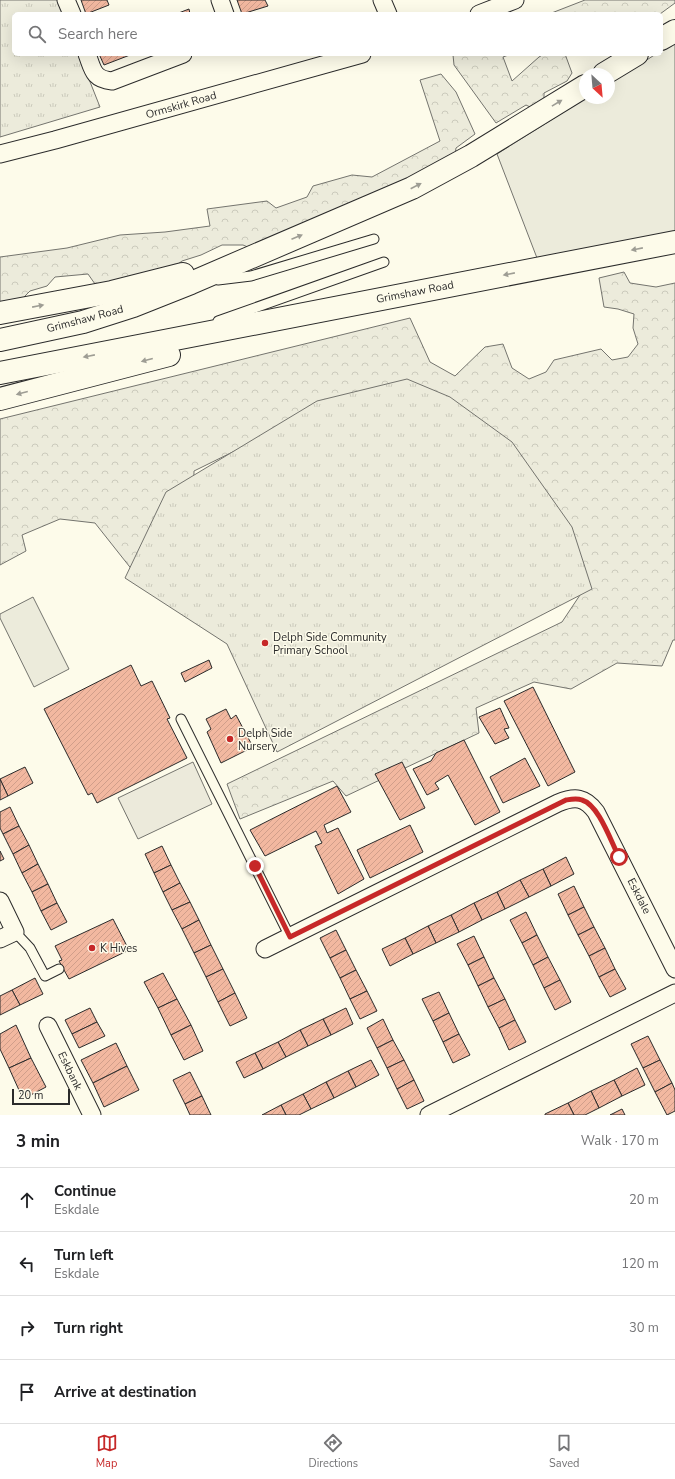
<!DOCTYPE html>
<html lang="en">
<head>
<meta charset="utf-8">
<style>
  body { margin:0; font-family:"Nunito Sans",sans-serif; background:#f6f6f6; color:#202124 }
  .compass { position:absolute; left:579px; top:68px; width:36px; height:36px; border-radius:50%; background:#fff; box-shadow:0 4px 16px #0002; rotate:154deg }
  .scale { position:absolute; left:12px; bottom:10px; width:58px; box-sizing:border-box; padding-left:4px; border:2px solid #2b2b2b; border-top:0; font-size:11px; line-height:14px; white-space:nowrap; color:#2b2b2b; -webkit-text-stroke:3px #fdfbea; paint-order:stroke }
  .stop { position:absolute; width:12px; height:12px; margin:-9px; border:3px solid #c62828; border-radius:50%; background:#fff }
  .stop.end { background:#c62828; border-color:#fff; box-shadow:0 1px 4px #0008 }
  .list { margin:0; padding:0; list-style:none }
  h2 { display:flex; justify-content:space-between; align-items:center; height:52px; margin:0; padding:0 16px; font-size:17px }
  h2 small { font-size:13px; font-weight:400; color:#757577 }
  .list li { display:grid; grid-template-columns:26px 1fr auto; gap:12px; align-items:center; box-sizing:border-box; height:64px; padding:0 16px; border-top:1px solid #e0e0e0 }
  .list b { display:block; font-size:15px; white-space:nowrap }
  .list p { margin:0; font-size:13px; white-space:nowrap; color:#757577 }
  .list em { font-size:13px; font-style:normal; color:#757577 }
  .icon { flex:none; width:22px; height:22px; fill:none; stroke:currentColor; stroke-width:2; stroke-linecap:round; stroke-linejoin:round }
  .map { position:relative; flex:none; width:675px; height:1115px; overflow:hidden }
  .search { position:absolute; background:#fff; box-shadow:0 4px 16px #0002; left:12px; right:12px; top:12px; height:44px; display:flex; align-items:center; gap:10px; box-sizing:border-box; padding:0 14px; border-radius:6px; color:#757577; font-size:15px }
  .sheet { height:308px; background:#fff }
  nav { display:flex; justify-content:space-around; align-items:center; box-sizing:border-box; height:56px; border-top:1px solid #e0e0e0; background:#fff; font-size:11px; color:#757577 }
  nav a { display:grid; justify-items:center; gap:2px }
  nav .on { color:#c62828 }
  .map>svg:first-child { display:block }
  .green { fill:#ecebdb; stroke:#74746e }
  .forest { fill:url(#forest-crowns); stroke:#74746e }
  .park { fill:url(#park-tufts); stroke:#74746e }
  .parking { fill:#eceadb; stroke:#74746e }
  .building { fill:url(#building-hatch); stroke:#2b2b2b }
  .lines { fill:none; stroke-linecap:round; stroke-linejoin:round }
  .lane-casing { stroke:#2b2b2b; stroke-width:11 }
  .street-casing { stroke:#2b2b2b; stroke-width:19 }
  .secondary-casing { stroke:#2b2b2b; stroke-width:24 }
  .lane { stroke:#fdfbea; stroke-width:9 }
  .street { stroke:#fdfbea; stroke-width:17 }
  .secondary { stroke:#fdfbea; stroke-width:22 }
  .oneway { fill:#9e9d94 }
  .route { stroke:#c62828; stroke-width:5 }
  .poi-dot { fill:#c62828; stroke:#fdfbea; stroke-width:1.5 }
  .labels { text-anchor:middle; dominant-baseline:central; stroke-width:3; stroke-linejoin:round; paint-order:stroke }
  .street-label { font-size:11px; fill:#2b2b2b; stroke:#fdfbea }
  .poi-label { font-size:11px; fill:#2b2b2b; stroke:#fdfbea; text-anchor:start }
</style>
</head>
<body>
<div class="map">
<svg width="675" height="1115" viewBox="0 0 675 1115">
  <defs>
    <pattern id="forest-crowns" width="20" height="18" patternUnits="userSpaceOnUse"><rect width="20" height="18" fill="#ecebdb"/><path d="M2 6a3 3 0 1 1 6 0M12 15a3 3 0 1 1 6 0" fill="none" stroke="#cbcabc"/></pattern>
    <pattern id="park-tufts" width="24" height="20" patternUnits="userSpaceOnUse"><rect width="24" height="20" fill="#ecebdb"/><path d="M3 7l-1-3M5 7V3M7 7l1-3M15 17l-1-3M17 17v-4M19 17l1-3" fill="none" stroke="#cbcabc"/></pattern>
    <pattern id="building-hatch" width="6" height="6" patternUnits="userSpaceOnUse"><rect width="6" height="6" fill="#f2b8a0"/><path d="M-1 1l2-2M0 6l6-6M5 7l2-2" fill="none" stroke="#d09e8a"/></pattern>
  </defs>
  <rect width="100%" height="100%" fill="#fdfbea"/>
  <!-- green -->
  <g class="green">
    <path d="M675,42v190l-138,26 -40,-104 89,-56h23v-14l47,-30h5v-3z"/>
    <path d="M33,597l36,72 -35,18 -34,-69v-4z"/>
  </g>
  <!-- forest -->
  <g class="forest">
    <path d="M585,0h90v3l-15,11h-111z"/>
    <path d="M454,54h57l-8,3 9,24 27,-24 5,-3h21l7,19 -5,8 -23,12v9l-12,6 -6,-3 -30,18 -42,-58 -1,-10z"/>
    <path d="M441,74l15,18 19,42 -19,14 -2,14 -75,32 -124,56 -12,-5h-21l-21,10 -19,6 -21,16 -53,13 -13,-6 -7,-10 -33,3 -8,9 -17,5 -12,12 -18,5v-51l67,-9 53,-13 45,-3 45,-6 -3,-17 60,-8 9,7 31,-11 6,-11 39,-11 20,2 68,-36 -20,-61z"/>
    <path d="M624,272l6,11 26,4 19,-4v357h-2l-11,26 -45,-3 -46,26 -37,-7 -58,26 3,25 -133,63 -13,-15 -93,38 -13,-35 335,-162 24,-36 -266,-177 -126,62 -1,44 -60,56 -38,-48 -35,-4 -38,16 4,16 -26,14v-146l410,-101 20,44 25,14 30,-29 18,-3 9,24 17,11 17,-7 8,-12 47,-11 11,11 16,-3 10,-13 -5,-16 1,-14 -16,-5 -14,-2 -5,-29z"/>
  </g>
  <!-- park -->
  <g class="park">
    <path d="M0,0h58l6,14h-50v40h65l21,53 -100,30z"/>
    <path d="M407,379l43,18 62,45 60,85 20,62 -315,163 -50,-108 -102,-66 41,-86 151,-91z"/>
  </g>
  <!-- parking -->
  <path class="parking" d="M193,762l19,42 -74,35 -20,-41z"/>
  <!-- building -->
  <g class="building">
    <path d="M81,0h26l2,5 -23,9z"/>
    <path d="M237,0h28l3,6 -26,8z"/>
    <path d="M189,9l1,5h-14z"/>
    <path d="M99,54h31v1l-26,10z"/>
    <path d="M209,660l3,8 -27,14 -4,-9z"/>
    <path d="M131,665l10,21 11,-5 18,37 -3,1 20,39 -90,45 -5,-10 -4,2 -44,-86z"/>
    <path d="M533,687l42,85 -27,14 -44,-85z"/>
    <path d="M500,708l9,20 -5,1 5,9 -14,6 -16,-27z"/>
    <path d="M226,709l5,10 5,-4 17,32 -32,16 -14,-31 4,-3 -5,-10z"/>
    <path d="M464,740l36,72 -25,13 -27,-50 -13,8 4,6 -12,6 -14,-26 18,-8 5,-8z"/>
    <path d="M525,758l15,28 -37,17 -13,-26z"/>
    <path d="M402,762l23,46 -25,12 -25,-46z"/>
    <path d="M25,767l8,16 -25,13 -8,-17z"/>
    <path d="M0,779l8,17 -8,4z"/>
    <path d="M337,786l14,26 -27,13 3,8 11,-5 26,51 -26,15 -23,-48 7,-3 -6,-12 -51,25 -15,-26z"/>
    <path d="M10,807l9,19 -16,8 -3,-6v-16z"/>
    <path d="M410,825l13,27 -53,26 -13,-28z"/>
    <path d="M19,826l10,19 -16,9 -10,-20z"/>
    <path d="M29,845l9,19 -16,9 -9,-19z"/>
    <path d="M162,846l9,19 -17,8 -9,-19z"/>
    <path d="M0,851l4,8 -4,2z"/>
    <path d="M566,857l8,17 -23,12 -8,-17z"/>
    <path d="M38,864l10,20 -16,8 -10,-19z"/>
    <path d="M171,865l9,18 -17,9 -9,-19z"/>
    <path d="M543,869l8,17 -22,11 -9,-17z"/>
    <path d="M520,880l9,17 -24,12 -8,-17z"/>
    <path d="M180,883l10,19 -18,8 -9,-18z"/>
    <path d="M48,884l9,19 -16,8 -9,-19z"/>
    <path d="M574,886l10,21 -16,8 -10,-21z"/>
    <path d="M497,892l8,17 -23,11 -8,-17z"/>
    <path d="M190,902l9,18 -17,9 -10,-19z"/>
    <path d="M57,903l10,19 -16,8 -10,-19z"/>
    <path d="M474,903l8,17 -23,12 -8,-17z"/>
    <path d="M584,907l10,20 -16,8 -10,-20z"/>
    <path d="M526,912l11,23 -15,8 -12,-23z"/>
    <path d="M451,915l8,17 -23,11 -8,-17z"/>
    <path d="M113,919l16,31 -60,29 -10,-18 3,-1 -7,-14z"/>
    <path d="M199,920l12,25 -17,8 -12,-24z"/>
    <path d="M428,926l8,17 -23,11 -8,-16z"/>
    <path d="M594,927l11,21 -16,8 -11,-21z"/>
    <path d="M336,930l10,20 -16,8 -10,-20z"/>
    <path d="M537,935l11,22 -15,8 -11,-22z"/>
    <path d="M474,936l10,21 -16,8 -11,-21z"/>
    <path d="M405,938l8,16 -23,12 -8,-17z"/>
    <path d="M211,945l12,24 -17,8 -12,-24z"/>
    <path d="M605,948l10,21 -16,8 -10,-21z"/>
    <path d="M346,950l10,20 -16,8 -10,-20z"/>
    <path d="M484,957l10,21 -16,8 -10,-21z"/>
    <path d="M548,957l12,23 -16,8 -11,-23z"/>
    <path d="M223,969l12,24 -17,9 -12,-25z"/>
    <path d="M615,969l11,20 -16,8 -11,-20z"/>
    <path d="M356,970l11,21 -17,8 -10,-21z"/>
    <path d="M163,973l14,26 -19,9 -14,-26z"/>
    <path d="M35,978l8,16 -23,11 -8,-15z"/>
    <path d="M494,978l11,21 -17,8 -10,-21z"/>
    <path d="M560,980l11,22 -16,8 -11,-22z"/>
    <path d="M12,990l8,15 -20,10v-19z"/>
    <path d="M367,991l10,20 -17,8 -10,-20z"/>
    <path d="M439,992l10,21 -16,8 -11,-22z"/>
    <path d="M235,993l12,25 -17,8 -12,-24z"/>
    <path d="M177,999l14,26 -20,10 -13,-27z"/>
    <path d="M505,999l10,21 -16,8 -11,-21z"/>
    <path d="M90,1008l7,14 -25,12 -7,-14z"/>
    <path d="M346,1008l7,16 -22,11 -8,-16z"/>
    <path d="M449,1013l10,21 -16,8 -10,-21z"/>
    <path d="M323,1019l8,16 -23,11 -8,-16z"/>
    <path d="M383,1019l10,21 -16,8 -10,-20z"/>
    <path d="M515,1020l11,22 -17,8 -10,-22z"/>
    <path d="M97,1022l8,14 -26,12 -7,-14z"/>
    <path d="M16,1025l15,33 -22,10 -9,-19v-15z"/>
    <path d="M191,1025l12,26 -19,9 -13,-25z"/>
    <path d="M300,1030l8,16 -22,11 -8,-15z"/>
    <path d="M459,1034l11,21 -17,8 -10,-21z"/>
    <path d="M648,1036l12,24 -17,8 -12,-24z"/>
    <path d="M393,1040l11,20 -17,8 -10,-20z"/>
    <path d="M278,1042l8,15 -23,12 -8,-16z"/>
    <path d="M116,1043l11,23 -34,17 -12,-23z"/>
    <path d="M255,1053l8,16 -19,9 -8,-16z"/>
    <path d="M31,1058l15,29 -23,12 -14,-31z"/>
    <path d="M371,1060l8,15 -23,12 -8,-16z"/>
    <path d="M404,1060l10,20 -17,9 -10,-21z"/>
    <path d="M660,1060l12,23 -17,9 -12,-24z"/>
    <path d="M127,1066l12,24 -35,17 -11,-24z"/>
    <path d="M637,1068l8,17 -23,11 -8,-16z"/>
    <path d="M348,1071l8,16 -22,11 -8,-16z"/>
    <path d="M190,1072l12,24 -17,8 -12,-24z"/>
    <path d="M414,1080l10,21 -17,8 -10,-20z"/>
    <path d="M614,1080l8,16 -23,12 -8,-17z"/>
    <path d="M326,1082l8,16 -23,11 -8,-15z"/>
    <path d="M672,1083l3,7v21l-8,4 -12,-23z"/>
    <path d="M591,1091l8,17 -14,7h-11l-6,-12z"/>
    <path d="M303,1094l8,15 -12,6h-13l-5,-10z"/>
    <path d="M202,1096l9,19h-21l-5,-11z"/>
    <path d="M568,1103l6,12h-29v-1z"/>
    <path d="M281,1105l5,10h-24z"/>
    <path d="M622,1109l3,6h-15z"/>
  </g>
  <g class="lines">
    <defs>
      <g id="lane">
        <path d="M218,280l33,-4 123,-37"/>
        <path d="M218,321l166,-59"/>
        <path d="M181,719l109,218"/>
        <path d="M15,932l15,16 15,28 14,-7"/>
      </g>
      <g id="street">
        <path d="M66,0l6,14"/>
        <path d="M220,0l5,14"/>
        <path d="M382,0l6,14"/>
        <path d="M479,14l36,-14"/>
        <path d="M87,54c6,16 6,25 25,27l71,-27"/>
        <path d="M0,154l55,-14 307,-86"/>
        <path d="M0,901l15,31 -15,7"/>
        <path d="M265,949l293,-146c17,-7 27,-6 38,9l79,157"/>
        <path d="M48,1026l44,89"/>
        <path d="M429,1115l246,-122"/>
      </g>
      <g id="secondary">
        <path d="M661,39l14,-8"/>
        <path d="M604,74l33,-20"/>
        <path d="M0,313l112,-21 71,-18"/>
        <path d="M0,340l83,-18 50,-16 58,-23 221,-95 59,-32 114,-70"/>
        <path d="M0,373l675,-131"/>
        <path d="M0,399l169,-44"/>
      </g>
    </defs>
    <!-- lane casing -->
    <use href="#lane" class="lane-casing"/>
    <!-- street casing -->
    <use href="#street" class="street-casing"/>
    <!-- secondary casing -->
    <use href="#secondary" class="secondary-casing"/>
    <!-- lane -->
    <use href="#lane" class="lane"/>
    <!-- street -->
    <use href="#street" class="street"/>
    <!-- secondary -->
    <use href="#secondary" class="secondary"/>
  </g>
  <!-- one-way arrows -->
  <defs><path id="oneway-solid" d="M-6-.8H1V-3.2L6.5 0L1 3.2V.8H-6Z"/></defs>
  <g class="oneway">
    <use href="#oneway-solid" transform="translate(557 103) rotate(-31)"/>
    <use href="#oneway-solid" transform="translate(416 186) rotate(-27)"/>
    <use href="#oneway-solid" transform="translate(297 237) rotate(-23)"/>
    <use href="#oneway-solid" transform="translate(637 249) rotate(169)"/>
    <use href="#oneway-solid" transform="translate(509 274) rotate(169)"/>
    <use href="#oneway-solid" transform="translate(38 306) rotate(-11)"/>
    <use href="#oneway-solid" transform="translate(89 356) rotate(169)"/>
    <use href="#oneway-solid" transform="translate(147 360) rotate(165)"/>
    <use href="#oneway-solid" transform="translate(22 393) rotate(165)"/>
  </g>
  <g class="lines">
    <!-- route -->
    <path class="route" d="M255,866l35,71 276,-137c6,-1 11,-2 16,0 17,5 29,42 37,57"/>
  </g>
  <!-- markers -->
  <g class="poi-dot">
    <circle cx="265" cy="643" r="4"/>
    <circle cx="230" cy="739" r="4"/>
    <circle cx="92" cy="948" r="4"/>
  </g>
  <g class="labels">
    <!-- street labels -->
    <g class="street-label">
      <text transform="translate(181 105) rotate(-16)">Ormskirk Road</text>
      <text transform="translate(415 292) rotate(-11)">Grimshaw Road</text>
      <text transform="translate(85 319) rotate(-15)">Grimshaw Road</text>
      <text transform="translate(639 896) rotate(63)">Eskdale</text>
      <text transform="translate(70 1071) rotate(64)">Eskbank</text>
    </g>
    <!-- poi labels -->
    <g class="poi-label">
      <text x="273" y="637">Delph Side Community<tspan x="273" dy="13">Primary School</tspan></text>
      <text x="238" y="733">Delph Side<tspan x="238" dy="13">Nursery</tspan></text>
      <text x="100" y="948">K Hives</text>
    </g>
  </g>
</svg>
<svg class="compass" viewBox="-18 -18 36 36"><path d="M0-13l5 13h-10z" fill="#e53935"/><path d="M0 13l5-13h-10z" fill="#757577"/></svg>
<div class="scale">20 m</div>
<div class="stop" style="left:619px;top:857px"></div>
<div class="stop end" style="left:255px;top:866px"></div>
<div class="search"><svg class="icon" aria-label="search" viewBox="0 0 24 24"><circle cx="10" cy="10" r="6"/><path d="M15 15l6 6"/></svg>Search here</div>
</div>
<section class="sheet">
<h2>3 min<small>Walk · 170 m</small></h2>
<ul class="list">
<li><svg class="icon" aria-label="ahead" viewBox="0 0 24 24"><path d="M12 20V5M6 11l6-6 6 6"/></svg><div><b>Continue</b><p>Eskdale</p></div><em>20 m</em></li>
<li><svg class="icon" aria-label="left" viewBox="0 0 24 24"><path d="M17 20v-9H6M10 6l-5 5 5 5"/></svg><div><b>Turn left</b><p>Eskdale</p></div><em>120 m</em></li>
<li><svg class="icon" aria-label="right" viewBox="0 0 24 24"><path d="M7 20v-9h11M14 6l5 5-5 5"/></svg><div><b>Turn right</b></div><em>30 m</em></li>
<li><svg class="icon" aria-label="arrive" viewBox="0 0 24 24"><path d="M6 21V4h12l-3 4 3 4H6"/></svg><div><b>Arrive at destination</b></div></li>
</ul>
</section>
<nav>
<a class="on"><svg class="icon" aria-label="map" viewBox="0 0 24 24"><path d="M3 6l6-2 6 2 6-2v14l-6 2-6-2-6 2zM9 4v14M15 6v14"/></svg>Map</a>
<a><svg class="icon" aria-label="directions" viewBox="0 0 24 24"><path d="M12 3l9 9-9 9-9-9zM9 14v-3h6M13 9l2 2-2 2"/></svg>Directions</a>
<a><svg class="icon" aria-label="saved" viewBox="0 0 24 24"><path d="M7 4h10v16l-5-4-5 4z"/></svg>Saved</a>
</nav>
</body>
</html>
